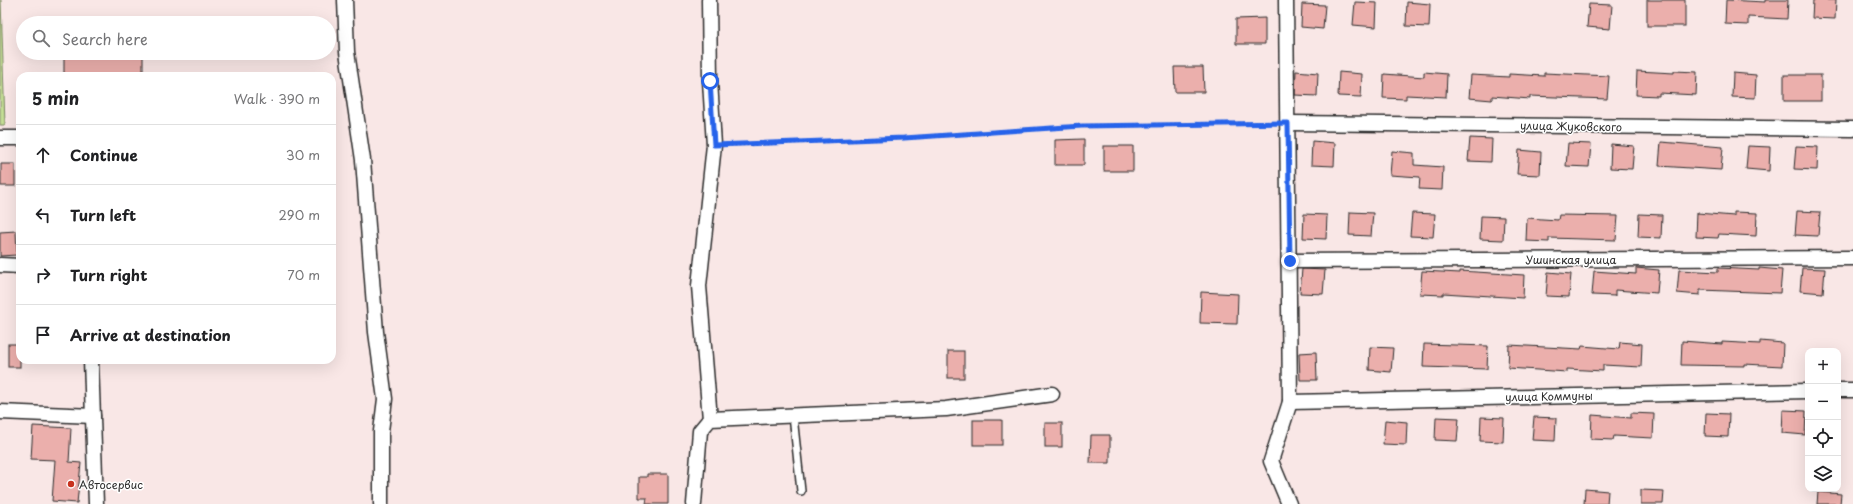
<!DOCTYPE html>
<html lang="en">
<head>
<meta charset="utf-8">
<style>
  body { margin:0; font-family:"Playpen Sans",sans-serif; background:#f2f2f2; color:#202124 }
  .controls { position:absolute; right:12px; bottom:12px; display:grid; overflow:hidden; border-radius:8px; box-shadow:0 4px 16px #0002 }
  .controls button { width:36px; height:36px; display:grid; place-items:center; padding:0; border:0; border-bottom:1px solid #e0e0e0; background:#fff; color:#202124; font:20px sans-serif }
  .stop { position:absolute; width:12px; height:12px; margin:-9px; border:3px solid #2563eb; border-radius:50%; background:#fff }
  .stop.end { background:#2563eb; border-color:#fff; box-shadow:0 1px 4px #0008 }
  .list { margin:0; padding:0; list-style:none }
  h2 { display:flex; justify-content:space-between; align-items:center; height:52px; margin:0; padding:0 16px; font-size:17px }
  h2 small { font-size:13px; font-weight:400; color:#757577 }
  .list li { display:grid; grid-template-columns:26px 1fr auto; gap:12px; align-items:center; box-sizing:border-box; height:60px; padding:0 16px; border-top:1px solid #e0e0e0 }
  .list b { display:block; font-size:15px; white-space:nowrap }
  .list em { font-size:13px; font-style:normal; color:#757577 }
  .icon { flex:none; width:22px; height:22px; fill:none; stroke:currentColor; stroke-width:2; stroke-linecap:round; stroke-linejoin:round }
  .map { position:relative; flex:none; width:1853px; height:504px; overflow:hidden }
  .search { position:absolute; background:#fff; box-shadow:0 4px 16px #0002; left:16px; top:16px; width:320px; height:44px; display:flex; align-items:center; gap:10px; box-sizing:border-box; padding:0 14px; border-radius:22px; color:#757577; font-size:15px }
  .panel { position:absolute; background:#fff; box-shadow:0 4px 16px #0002; left:16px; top:72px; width:320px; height:292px; border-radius:12px }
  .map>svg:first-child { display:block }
  .green { fill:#c4de95; stroke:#788460 }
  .building { fill:#ebafac; stroke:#2b2b2b }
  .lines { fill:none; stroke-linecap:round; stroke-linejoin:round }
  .service-casing { stroke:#2b2b2b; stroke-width:10 }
  .minor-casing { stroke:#2b2b2b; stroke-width:17 }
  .path { stroke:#2b2b2b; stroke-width:2.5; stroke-dasharray:1 3; stroke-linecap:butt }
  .service { stroke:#fff; stroke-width:7 }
  .minor { stroke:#fff; stroke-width:14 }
  .route { stroke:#2563eb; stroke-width:5 }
  .poi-dot { fill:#c8321e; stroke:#fff; stroke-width:1.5 }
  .labels { text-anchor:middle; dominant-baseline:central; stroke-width:3; stroke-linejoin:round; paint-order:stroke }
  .street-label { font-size:11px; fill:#2b2b2b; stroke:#fff }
  .poi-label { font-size:11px; fill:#2b2b2b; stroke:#fff; text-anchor:start }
</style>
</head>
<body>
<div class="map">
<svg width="1853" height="504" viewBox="0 0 1853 504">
  <rect width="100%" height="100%" fill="#f9e7e6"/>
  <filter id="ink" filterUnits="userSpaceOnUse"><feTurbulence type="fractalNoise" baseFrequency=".025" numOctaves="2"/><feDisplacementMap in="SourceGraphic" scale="8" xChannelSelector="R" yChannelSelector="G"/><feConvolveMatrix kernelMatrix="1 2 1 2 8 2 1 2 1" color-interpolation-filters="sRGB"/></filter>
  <g filter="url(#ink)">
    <!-- green -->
    <path class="green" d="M0,0h1l4,125h-5z"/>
    <!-- building -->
    <g class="building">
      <rect x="1647" y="0" width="38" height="26"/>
      <path d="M1726,0l39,2v-2h23l-1,19 -39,-2v8l-23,-1z"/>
      <path d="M1813,0h23l-1,19 -23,-1z"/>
      <path d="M1355,2l22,1 -1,24 -23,-2z"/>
      <path d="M1407,2l23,2 -1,23 -23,-1z"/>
      <path d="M1302,4l23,1 -2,24 -22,-2z"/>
      <path d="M1589,4l23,1 -2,24 -23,-2z"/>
      <path d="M1265,18v26h-29v-25z"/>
      <rect x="64" y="53" width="79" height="23"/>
      <path d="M1174,67h29l1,25h-29z"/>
      <path d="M1296,71l22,2 -1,23 -22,-1z"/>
      <path d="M1637,71l37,2v-2l23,1 -1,23 -37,-2v3l-23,-1z"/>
      <path d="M1339,72l23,2 -1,23 -23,-1z"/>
      <path d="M1424,72l23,2 -1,23 -40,-2v4l-23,-1 1,-24 40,3z"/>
      <path d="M1544,73l65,3 -2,23 -77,-3v3l-38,-3v4l-23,-2 2,-23 38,2v-3l35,2z"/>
      <path d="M1733,73l23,2 -1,23 -23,-1z"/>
      <rect x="1784" y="75" width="37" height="26"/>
      <path d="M1470,138l22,1 -1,23 -23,-1z"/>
      <path d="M1084,139v26h-29v-25z"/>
      <path d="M1312,141l23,2 -1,23 -23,-1z"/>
      <path d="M1661,142l62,5 -2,23 -62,-4z"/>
      <path d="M1568,143l23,1 -2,23 -23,-1z"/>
      <path d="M1611,144l23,2 -2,23 -22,-1z"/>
      <rect x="1104" y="146" width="29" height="25"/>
      <path d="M1748,146l22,1 -1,24 -23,-2z"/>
      <path d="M1796,146l22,1 -1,23 -23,-1z"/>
      <path d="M1519,150l22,2 -1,23 -23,-1z"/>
      <path d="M1392,151l22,2v12l29,2 -1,23 -23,-1 1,-12 -30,-2z"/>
      <rect x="1" y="164" width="14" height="22"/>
      <path d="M1797,211l23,1 -2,24 -23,-1z"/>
      <path d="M1350,212l23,1 -2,23 -22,-1z"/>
      <path d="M1734,212l23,1 -1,23 -37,-2 -1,4 -22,-1 1,-24 37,3z"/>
      <path d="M1412,213l23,1 -2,23 -23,-1z"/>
      <path d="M1304,214l23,1 -1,24 -23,-1z"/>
      <path d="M1639,214l23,1 -1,23 -23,-1z"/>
      <path d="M1559,215l59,1 -2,24 -67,-2v4l-23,-1 1,-23 31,2z"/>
      <path d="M1481,216l23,1 -1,23 -23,-1z"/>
      <path d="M16,231l1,24 -17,1v-24z"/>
      <path d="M1636,268l23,2 -2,23 -42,-3v6l-23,-1 2,-24 42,3z"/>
      <path d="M1718,268l41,2v-2l23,2 -2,23 -80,-3v5l-23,-2 2,-23 39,2z"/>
      <path d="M1802,268l23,1 -2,24 -23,-2z"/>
      <path d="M1302,269l23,1 -2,24 -23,-1z"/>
      <path d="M1422,271l38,2v-2l64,4 -1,23 -80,-5v2l-23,-1z"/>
      <path d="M1548,272l23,2 -2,23 -23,-1z"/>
      <path d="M1201,292l37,2 -1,30 -37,-1z"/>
      <path d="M1682,341l40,3v-2l38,2v-3l23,2 -1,23 -38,-2v2l-63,-1z"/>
      <path d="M1620,342l22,2 -1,23 -38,-2v6l-36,-2v3l-59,-4 1,-23 72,4 1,-3 37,3z"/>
      <rect x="8" y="344" width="12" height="23"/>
      <path d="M1424,344l64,2 -1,23 -64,-2z"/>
      <path d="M1370,347l23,1 -2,24 -22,-2z"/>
      <rect x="948" y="351" width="16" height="27"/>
      <path d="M1316,352l1,28h-17l-1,-27z"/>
      <path d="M1783,410l23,1 -1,24 -23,-2z"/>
      <path d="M1631,413l23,1 -1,24 -39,-2 -1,4 -22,-1 1,-24 39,3z"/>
      <path d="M1706,413l23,1 -1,23 -23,-1z"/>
      <path d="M1436,417l23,1 -2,23 -22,-1z"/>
      <path d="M1481,417l23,1 -1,24 -23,-1z"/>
      <path d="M1534,417l22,1 -1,23 -23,-1z"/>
      <rect x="973" y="420" width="29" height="25"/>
      <path d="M1385,420l22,2 -1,23 -23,-1z"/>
      <rect x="1045" y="423" width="17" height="24"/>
      <path d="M33,426l38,2 -2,34 12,1 -4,40 -25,-2 3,-41 -24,-1z"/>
      <path d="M1091,435h19v28h-20z"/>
      <path d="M647,474h21v30h-22l1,-6h-8v-21h8z"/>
      <path d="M1585,489l23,2 -1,13h-23z"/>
      <path d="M1641,490l23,1 -1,13h-22z"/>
      <path d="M1818,492l23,2 -1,10h-23z"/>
    </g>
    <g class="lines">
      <defs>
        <path id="service" d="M793,416l8,75"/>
        <g id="minor">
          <path d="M345,0l2,52 16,108 13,172 9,67 -4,32v73"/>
          <path d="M709,0l1,81 4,64 -15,141 11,133"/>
          <path d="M1286,0l4,402 -19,59 18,43"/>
          <path d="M1288,123l565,6"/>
          <path d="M0,138h20"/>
          <path d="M1290,261l563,-3"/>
          <path d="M0,265l20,1"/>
          <path d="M91,360l5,144"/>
          <path d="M1838,390h15"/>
          <path d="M1290,402l518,-11"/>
          <path d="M0,412l93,4"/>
          <path d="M694,504l6,-73 10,-12 236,-10 106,-15"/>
        </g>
      </defs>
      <!-- service casing -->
      <use href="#service" class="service-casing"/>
      <!-- minor casing -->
      <use href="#minor" class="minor-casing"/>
      <!-- path -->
      <path class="path" d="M727,145l177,-7 177,-12 194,-3"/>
      <!-- service -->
      <use href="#service" class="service"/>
      <!-- minor -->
      <use href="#minor" class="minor"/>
    </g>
  </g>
  <g class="lines" filter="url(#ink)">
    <!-- route -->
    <path class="route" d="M710,81l4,64 190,-7 178,-12 206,-3 2,138"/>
  </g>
  <!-- markers -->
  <circle class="poi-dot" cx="71" cy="484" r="4"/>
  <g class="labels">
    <!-- street labels -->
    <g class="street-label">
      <text transform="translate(1571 126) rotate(1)">улица Жуковского</text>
      <text x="1571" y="259">Ушинская улица</text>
      <text transform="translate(1549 396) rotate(-1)">улица Коммуны</text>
    </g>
    <!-- poi labels -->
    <g class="poi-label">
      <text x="79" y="484">Автосервис</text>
    </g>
  </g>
</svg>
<div class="controls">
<button>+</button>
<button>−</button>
<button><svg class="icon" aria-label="locate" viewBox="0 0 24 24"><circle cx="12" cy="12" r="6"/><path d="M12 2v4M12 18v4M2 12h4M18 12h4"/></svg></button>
<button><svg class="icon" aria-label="layers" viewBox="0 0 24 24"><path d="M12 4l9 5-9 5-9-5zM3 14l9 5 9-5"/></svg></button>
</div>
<div class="stop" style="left:710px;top:81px"></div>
<div class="stop end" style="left:1290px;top:261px"></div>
<div class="search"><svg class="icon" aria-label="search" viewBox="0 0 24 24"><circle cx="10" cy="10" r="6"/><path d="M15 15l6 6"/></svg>Search here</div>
<section class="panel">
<h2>5 min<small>Walk · 390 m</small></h2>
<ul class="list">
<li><svg class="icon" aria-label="ahead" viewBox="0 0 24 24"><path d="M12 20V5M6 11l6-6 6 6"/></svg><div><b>Continue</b></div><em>30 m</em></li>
<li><svg class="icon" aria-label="left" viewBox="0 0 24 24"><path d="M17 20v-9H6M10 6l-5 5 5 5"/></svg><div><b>Turn left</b></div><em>290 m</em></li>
<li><svg class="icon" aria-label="right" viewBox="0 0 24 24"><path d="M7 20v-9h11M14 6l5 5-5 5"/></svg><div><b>Turn right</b></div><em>70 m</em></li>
<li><svg class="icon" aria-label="arrive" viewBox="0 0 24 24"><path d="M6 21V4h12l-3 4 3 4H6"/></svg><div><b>Arrive at destination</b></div></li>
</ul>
</section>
</div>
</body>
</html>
